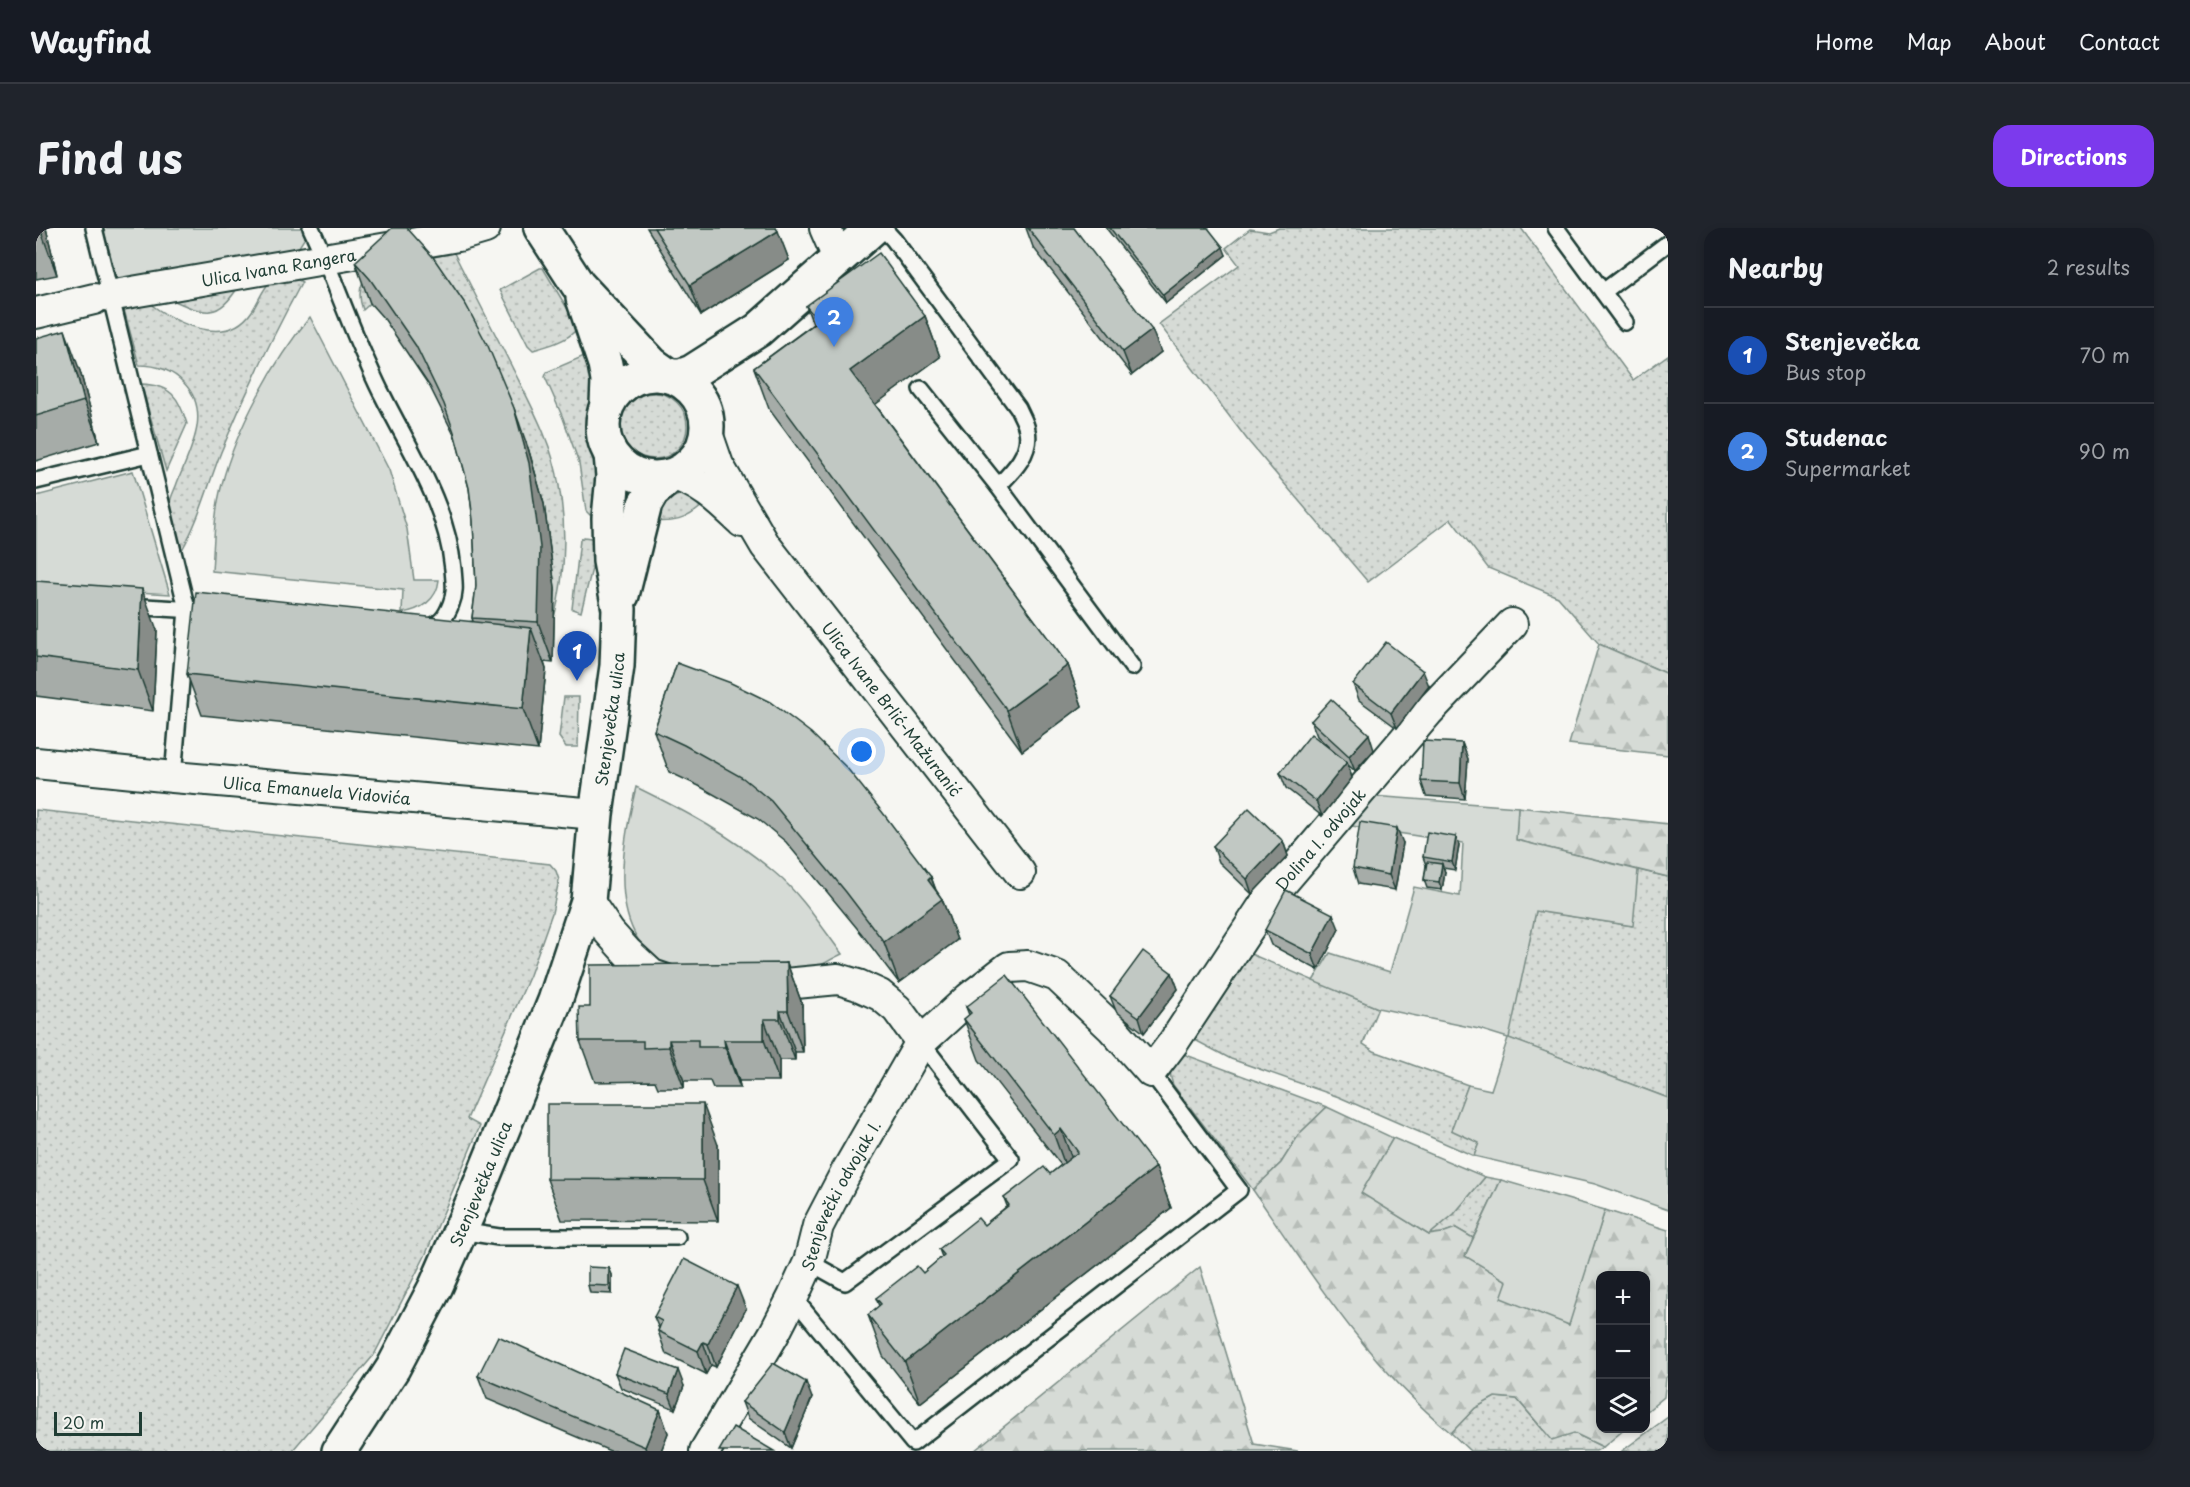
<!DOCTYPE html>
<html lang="en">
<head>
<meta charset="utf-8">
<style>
  body { margin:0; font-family:"Playpen Sans",sans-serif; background:#20242c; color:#f1f3f6 }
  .controls { position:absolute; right:18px; bottom:18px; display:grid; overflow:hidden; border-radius:12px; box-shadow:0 3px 9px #0003 }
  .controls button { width:54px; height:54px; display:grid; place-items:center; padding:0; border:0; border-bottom:2px solid #363941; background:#171b24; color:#f1f3f6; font:30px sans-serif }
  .scale { position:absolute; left:18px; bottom:15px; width:88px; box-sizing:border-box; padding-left:6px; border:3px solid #1f3d34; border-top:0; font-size:16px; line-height:21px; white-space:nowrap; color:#1f3d34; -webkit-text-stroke:4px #f6f6f2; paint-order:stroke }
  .you { position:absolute; left:826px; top:524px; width:21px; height:21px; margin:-15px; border:4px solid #fff; border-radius:50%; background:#1a73e8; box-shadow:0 0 0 9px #1a73e833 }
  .badge { display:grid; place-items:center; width:39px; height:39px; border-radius:50%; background:#7c3aed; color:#fff; font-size:20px; font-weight:700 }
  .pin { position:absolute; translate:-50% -50px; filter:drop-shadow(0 2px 3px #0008) }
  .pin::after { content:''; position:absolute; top:32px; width:21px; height:18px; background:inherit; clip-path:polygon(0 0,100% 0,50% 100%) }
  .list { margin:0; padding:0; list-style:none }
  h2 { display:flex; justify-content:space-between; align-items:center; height:78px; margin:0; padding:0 24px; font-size:26px }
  h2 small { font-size:20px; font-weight:400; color:#9ea1a6 }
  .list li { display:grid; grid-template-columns:39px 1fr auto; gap:18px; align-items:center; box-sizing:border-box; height:96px; padding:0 24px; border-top:2px solid #363941 }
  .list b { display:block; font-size:22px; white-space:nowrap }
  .list p { margin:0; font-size:20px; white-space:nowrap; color:#9ea1a6 }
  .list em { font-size:20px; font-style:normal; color:#9ea1a6 }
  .icon { flex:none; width:33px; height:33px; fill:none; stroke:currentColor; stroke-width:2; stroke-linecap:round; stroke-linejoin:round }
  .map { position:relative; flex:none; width:1632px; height:1223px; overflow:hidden; border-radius:18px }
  header { display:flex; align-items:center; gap:36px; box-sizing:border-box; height:84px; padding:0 30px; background:#171b24; border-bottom:2px solid #363941 }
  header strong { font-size:28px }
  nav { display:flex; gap:33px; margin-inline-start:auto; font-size:21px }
  .intro { display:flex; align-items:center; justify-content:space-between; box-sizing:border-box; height:144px; padding:0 36px }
  h1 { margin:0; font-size:42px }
  .button { padding:15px 27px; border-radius:18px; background:#7c3aed; color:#fff; font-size:21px; font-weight:700 }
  main { display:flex; gap:36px; padding:0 36px }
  aside { flex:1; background:#171b24; border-radius:18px; box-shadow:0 3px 9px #0003 }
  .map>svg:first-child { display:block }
  .grass { fill:url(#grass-dots); stroke:#7a8c85; stroke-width:1.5 }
  .forest { fill:url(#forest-firs); stroke:#7a8c85; stroke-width:1.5 }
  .green { fill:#d6dbd6; stroke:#7a8c85; stroke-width:1.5 }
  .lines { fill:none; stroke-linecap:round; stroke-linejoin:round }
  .lane-casing { stroke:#1f3d34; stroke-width:20 }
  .street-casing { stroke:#1f3d34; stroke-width:34 }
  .secondary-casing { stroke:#1f3d34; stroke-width:38 }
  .lane { stroke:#f6f6f2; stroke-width:15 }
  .street { stroke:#f6f6f2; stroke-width:30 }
  .secondary { stroke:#f6f6f2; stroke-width:33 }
  .wall { fill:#a6aca8; stroke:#1f3d34; stroke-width:1.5 }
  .shaded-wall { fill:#878c88; stroke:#1f3d34; stroke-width:1.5 }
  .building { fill:#c1c8c3; stroke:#1f3d34; stroke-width:1.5 }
  .labels { text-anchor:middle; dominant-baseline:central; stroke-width:6; stroke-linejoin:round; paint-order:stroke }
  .street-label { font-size:16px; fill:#1f3d34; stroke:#f6f6f2 }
</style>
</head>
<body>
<header>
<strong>Wayfind</strong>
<nav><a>Home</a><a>Map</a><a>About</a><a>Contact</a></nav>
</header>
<div class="intro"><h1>Find us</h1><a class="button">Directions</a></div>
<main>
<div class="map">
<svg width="1632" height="1223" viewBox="0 0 1632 1223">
  <defs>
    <pattern id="grass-dots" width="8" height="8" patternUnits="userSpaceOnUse" patternTransform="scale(1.5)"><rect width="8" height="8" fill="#d6dbd6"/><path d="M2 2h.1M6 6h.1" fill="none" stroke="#b7bdb8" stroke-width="1.8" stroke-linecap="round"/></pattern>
    <pattern id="forest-firs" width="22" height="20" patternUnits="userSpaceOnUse" patternTransform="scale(1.5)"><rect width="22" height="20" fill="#d6dbd6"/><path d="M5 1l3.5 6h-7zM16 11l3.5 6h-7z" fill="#b7bdb8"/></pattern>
  </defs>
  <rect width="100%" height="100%" fill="#f6f6f2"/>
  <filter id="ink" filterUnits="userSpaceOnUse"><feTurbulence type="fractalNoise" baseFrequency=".0167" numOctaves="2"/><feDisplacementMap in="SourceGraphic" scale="12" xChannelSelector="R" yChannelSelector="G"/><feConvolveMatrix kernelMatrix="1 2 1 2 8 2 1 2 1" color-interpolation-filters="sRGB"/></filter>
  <g filter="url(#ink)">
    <!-- grass -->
    <g class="grass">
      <path d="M1243,0h242l112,152 35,-25v319l-69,-30 -41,-47 -70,-29 -37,-49 -83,63 -119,-140 -90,-118 80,-59 -13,-17 24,-19 19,3z"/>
      <path d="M418,25c20,39 40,79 60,118 18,36 39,74 45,115 8,45 6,92 -6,136 2,-60 -7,-116 -25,-174l-113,-186 -52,48c-6,-16 -3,-30 10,-41z"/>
      <path d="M504,40h3l33,55 1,6c-10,12 -29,17 -44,21l-5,-5 -28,-55z"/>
      <path d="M259,50l7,4c-30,55 -57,112 -81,170 -13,33 -21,66 -39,98 -3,-14 -12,-31 -12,-45 -1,-6 5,-15 7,-22 12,-31 36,-70 7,-100 -12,-13 -27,-18 -45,-18l-16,-59 22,-6c28,22 81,50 107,11 5,-6 13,-28 20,-30 6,-3 16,-2 23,-3z"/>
      <path d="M204,56c-23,38 -36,30 -72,14z"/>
      <path d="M555,125l5,37 -9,23 -1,15 1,12 11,25 1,51 -9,-1 -4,-4 -7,-48 -16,-45 -18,-41 2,-5z"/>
      <path d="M105,156c30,1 38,13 46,40l-21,47z"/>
      <circle cx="618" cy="198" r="33"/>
      <path d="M643,267h8l17,9c-18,17 -31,19 -55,17l15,-20z"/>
      <path d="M548,309l13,2v10l-16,63 -9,-3 8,-69z"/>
      <path d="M528,469h15l-1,50h-12l-7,-10z"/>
      <path d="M0,582l514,54 6,7 3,9 -7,33 -22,62 -63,144 13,7 -55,130 -51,99 -82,96h-256z"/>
      <path d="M1602,642l30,7v221l-160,-60 28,-127 96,15z"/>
      <path d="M1210,724l132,56 -15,36 11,7 94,34 -16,44 27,14 -5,13 -135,-59 -108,-38 -40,-21z"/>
      <path d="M1142,824l149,55 -27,26 -19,30 -28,27 -80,-105c-5,-13 -3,-21 5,-33z"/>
      <path d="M1449,949l16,3 -28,58 -17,-10 -14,5 -13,2 25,-21z"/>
      <path d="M1459,1169l22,2 26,31 31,3 29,14 -7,4h-126l-19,-18 24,-25z"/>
      <path d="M1632,1189v34h-46z"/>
    </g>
    <!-- forest -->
    <g class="forest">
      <path d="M1563,416l69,30v81l-99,-11z"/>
      <path d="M1482,579l150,17v53l-152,-37z"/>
      <path d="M1291,879l66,31 -31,55 67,42 13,-2 14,-5 17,10 -7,18 41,25 61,44 37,-115 63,20v145l-2,3 -2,19 -18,15v-136h-46v152l25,1 -22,18 -29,-14 -22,7 -35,-41 -22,-2 -20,11 -24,25c-82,-67 -139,-157 -198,-243l28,-27 19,-30z"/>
      <path d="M1164,1039l54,177 44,7h-324z"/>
    </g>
    <!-- green -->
    <g class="green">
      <path d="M67,0h199l4,8 -7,11 -14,5 -168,28z"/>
      <path d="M274,89l79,153 18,59 7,51h25c-2,20 -18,30 -37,33l1,-23 -191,-19c2,-29 2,-59 10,-87 14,-55 52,-124 88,-167z"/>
      <path d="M97,243l37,123 -134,-8v-90z"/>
      <path d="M600,559c49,24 96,49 138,85 27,22 47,54 68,82 -13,6 -28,16 -42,20 -14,3 -52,0 -69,0 -13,0 -38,3 -50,-1 -78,-28 -60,-123 -45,-186z"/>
      <path d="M1336,568l146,11 -2,33 122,30 -5,56 -97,-15 -27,127 159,60v112l-73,-26 -121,-28 5,-13 -28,-13 17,-45 23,5 17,-52 -29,-9 -101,-21 -65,-27 17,-28 60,19 24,-85 46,9 3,-53 -118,-18z"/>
      <path d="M1357,910l92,39 -31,37 -25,21 -68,-42z"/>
      <path d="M1465,952l104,30 -36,115 -68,-27 6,-17 -42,-25z"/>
    </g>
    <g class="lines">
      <defs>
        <g id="lane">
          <path d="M58,0l93,381 -14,168"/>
          <path d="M275,0c20,42 34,85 53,127 6,13 12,28 19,41 28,56 64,109 70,173 1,13 3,23 -2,35 -5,13 -11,21 -24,24"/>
          <path d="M847,0l11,12 124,168c3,7 8,15 9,22 5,23 -15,42 -29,56"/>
          <path d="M1520,0l69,94"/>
          <path d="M1567,64l65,-49"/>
          <path d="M885,161l77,97 134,181"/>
          <path d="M0,253l113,-27"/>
          <path d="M92,378l84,5"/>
          <path d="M426,999l11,6 26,4h178"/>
          <path d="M773,1034l36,20 166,-123 -90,-117"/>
          <path d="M757,1069l120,146 326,-253 -88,-118"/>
        </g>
        <g id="street">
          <path d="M789,0l13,30"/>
          <path id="s1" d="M73,68l349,-60 27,-8"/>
          <path d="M0,85l58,-14"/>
          <path id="s2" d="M671,205l11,32 47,80 255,328"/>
          <path d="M636,247c28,6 50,28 70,47"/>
          <path id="s3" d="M0,535l137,14 423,37"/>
          <path d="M552,673l21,31 18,20 25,23 24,8"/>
          <path d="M717,759l85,-8 20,6 22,10 17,14 24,33"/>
          <path id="s4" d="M669,1223l69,-117 19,-37 16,-35 9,-36 26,-50 77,-134 48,-44 40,-31 19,-1 29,10 55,52 39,44 22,-29 93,-141 162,-190 84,-88"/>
        </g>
        <g id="secondary">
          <path d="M505,0l37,57 74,79 17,12"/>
          <path d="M547,70l22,66 3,17 -1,23"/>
          <circle cx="619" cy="198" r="52"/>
          <path d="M633,148h12l11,-4 66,-42 115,-102"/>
          <path d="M586,367l23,-91 7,-12 17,-15"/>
          <path id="s5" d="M303,1223l54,-83 43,-82 39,-89 80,-196 33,-100 8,-87 21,-148 2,-57 -9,-48 -1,-43 4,-42 -2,-21"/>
        </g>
      </defs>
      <!-- lane casing -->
      <use href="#lane" class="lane-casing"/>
      <!-- street casing -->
      <use href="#street" class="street-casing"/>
      <!-- secondary casing -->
      <use href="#secondary" class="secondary-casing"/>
      <!-- lane -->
      <use href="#lane" class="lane"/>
      <!-- street -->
      <use href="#street" class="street"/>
      <!-- secondary -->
      <use href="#secondary" class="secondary"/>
    </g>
    <!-- wall -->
    <g class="wall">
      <path d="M0,0h10l11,47 -21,4z"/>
      <path d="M611,0h129l13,32 -88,55z"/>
      <path d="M990,0h48l87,124 -29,23 -99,-128z"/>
      <path d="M1070,0h102l18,27 -60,48z"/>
      <path d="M319,34l173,186 16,56 11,84 -2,75 -9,-1 2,7 -8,81 -336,-35 -15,-41 286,-53 -1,-3 4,-32 -3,-66 -4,-32 -13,-49 -26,-52 -45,-67 -15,-17z"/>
      <path d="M770,78l119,10 15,41 -65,47 193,261 14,41 -60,45 -253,-342 -15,-41 59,-44z"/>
      <path d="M0,110l44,33 19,71 -63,19z"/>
      <path d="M0,353l121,49 -4,81 -117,-15z"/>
      <path d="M641,435l254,214 5,13 6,9 15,41 -58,43 -38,-50 -75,-91 -28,-23 -59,-33 -30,-14 -15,-41z"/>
      <path d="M1317,456l76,2 -32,42 -38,-28z"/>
      <path d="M1275,493l63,29 -19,21 -7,-6 4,13 -30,38 -36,-28 -6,-15 54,-21 -17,-16z"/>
      <path d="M1426,515l6,16 -3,40 -39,-3 -5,-15z"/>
      <path d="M1247,613l5,15 -36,38 -33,-32 -6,-16z"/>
      <path d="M1367,615l-8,47 -37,-6 -5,-16z"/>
      <path d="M1423,617l-4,25 -12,-2 2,4 -3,18 -15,-2 -3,-8 2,-15 -3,-8z"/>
      <path d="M1303,701l-21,41 -47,-25 -6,-15z"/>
      <path d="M751,735l15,41 1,48h-8v8h-16v21h-40l1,7h-27l-3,-7h-26v7h-26l-3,-7 -60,1 -15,-41 10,-34z"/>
      <path d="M1136,745l6,16 -34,44 -28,-22 -6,-15z"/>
      <path d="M930,779l190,160 15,41 -251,195 -37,-47 -15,-41 11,-9 -3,-8 47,-25 19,-16 -3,-8 45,-24 23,-19 -3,-8 46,-24 11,-9 -82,-105 -15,-41 5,-4z"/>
      <path d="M682,917v76l-156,-1 -15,-41z"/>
      <path d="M573,1040l3,7v19l-22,-1 -2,-8z"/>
      <path d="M710,1081l-30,58 -5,-2 -5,9 -40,-20 -8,-23 1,-2 -5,-12z"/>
      <path d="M579,1145l69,13 -9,23 -54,-21z"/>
      <path d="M442,1148l182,34 8,23 -7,18h-51l-123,-52z"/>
      <path d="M776,1170l-21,50 -43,-30 -6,-16z"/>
    </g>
    <!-- shaded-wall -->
    <g class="shaded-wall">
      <path d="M4,0h6l11,47 -15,-41z"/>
      <path d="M742,3l11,29 -88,55 -11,-30z"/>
      <path d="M1187,19l3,8 -60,48 -3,-8z"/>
      <path d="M889,88l15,41 -75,55 -15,-41z"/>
      <path d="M29,102l15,41 19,71 -15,-41z"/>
      <path d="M1116,102l9,22 -29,23 -9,-23z"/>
      <path d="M478,180l14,40 16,56 11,84 -2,75 -15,-41z"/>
      <path d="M106,361l15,41 -4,81 -15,-41z"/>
      <path d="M495,400l15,41 -8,81 -15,-41z"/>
      <path d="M1032,437l14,41 -60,45 -15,-41z"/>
      <path d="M1387,443l6,15 -32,42 -6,-15z"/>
      <path d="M1333,506l5,16 -19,21 -6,-15z"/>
      <path d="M1426,515l6,16 -3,40 -5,-16z"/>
      <path d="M1311,534l5,16 -30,38 -6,-15z"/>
      <path d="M1361,600l6,15 -8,47 -6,-15z"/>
      <path d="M1420,609l3,8 -4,25 -3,-8z"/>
      <path d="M1247,613l5,15 -36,38 -5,-15z"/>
      <path d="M1406,636l3,8 -3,18 -3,-8z"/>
      <path d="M895,649l8,23 3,-1 15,41 -58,43 -15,-41z"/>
      <path d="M1297,686l6,15 -21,41 -6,-16z"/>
      <path d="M751,735l15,41 1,48 -15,-41z"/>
      <path d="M1136,745l6,16 -34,44 -5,-16z"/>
      <path d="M744,783l15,41v8l-15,-41z"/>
      <path d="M728,791l15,41v21l-15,-41z"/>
      <path d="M633,812l15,41v7l-15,-41z"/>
      <path d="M688,812l15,41 1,7 -15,-41z"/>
      <path d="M667,876l15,41v76l-15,-41z"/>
      <path d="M1025,901l15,41 -7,6 -15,-41z"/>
      <path d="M1120,939l15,41 -251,195 -15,-41z"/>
      <path d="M573,1040l3,7v19l-3,-8z"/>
      <path d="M701,1058l9,23 -30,58 -8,-23z"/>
      <path d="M667,1114l8,23 -5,9 -8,-23z"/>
      <path d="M642,1142l6,16 -9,23 -6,-15z"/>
      <path d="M770,1154l6,16 -21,50 -6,-16z"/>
      <path d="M624,1182l8,23 -7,18h-15l-1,-4z"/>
    </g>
    <!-- building -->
    <g class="building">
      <path d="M0,0h4l2,6 -6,1z"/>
      <path d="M356,0h15l26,29 13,19 20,29 22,41 26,62 15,55 11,84 -2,75 -66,-4 4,-32 -3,-66 -4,-32 -15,-56 -10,-28 -28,-58 -46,-67 -15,-17z"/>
      <path d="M618,0h122l2,3 -88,54z"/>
      <path d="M992,0h46l78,102 -29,22z"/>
      <path d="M1074,0h98l15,19 -60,48z"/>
      <path d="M843,25l46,63 -75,55 218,294 -61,45 -253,-342 64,-47 -12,-15z"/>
      <path d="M29,102l19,71 -48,15v-78z"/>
      <path d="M0,353l106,8 -4,81 -102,-13z"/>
      <path d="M160,364l335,36 -8,81 -336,-35z"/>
      <path d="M1350,414l37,29 -32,42 -38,-29z"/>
      <path d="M641,435l54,20 39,19 41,31 36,35 36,45 48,64 -3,3 14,19 -58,43 -38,-50 -75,-91 -28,-23 -59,-33 -30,-14z"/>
      <path d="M1295,471l38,35 -20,22 -38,-35z"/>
      <path d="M1275,506l36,28 -31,39 -36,-28z"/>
      <path d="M1387,513l39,2 -2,40 -39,-2z"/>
      <path d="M1213,580l34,33 -36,38 -34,-33z"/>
      <path d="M1324,594l37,6 -8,47 -36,-7z"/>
      <path d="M1391,604l29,5 -4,25 -29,-5z"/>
      <path d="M1391,634l15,2 -3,18 -15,-2z"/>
      <path d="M1250,662l47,24 -21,40 -47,-24z"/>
      <path d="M1107,723l29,22 -33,44 -29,-21z"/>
      <path d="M751,735l1,48h-8v8h-16v21h-40l1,7h-27v-7h-29v7l-26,1v-7h-63l-1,-34h11v-42z"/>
      <path d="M971,747l149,192 -251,195 -37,-47 13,-11 -5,-6 41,-32 6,7 21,-18 -5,-6 39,-31 6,7 25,-20 -5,-7 40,-31 6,7 28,-22 -17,-23 -7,6 -90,-116 7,-6 -5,-6z"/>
      <path d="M511,876h156v76l-156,-1z"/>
      <path d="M648,1031l53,27 -29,58 -5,-2 -5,9 -40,-20 4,-10 -8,-4z"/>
      <path d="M552,1039l21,1v18l-21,-1z"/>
      <path d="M462,1108l162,74 -15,37 -167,-71z"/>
      <path d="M588,1121l54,21 -9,24 -54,-21z"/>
      <path d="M737,1135l33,19 -21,50 -43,-30z"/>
      <path d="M697,1199l41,24h-55z"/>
    </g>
  </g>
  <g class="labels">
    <!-- street labels -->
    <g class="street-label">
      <text stroke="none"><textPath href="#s1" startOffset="172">Ulica Ivana Rangera</textPath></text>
      <text stroke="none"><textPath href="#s2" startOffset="334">Ulica Ivane Brlić-Mažuranić</textPath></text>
      <text stroke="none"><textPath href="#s5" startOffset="789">Stenjevečka ulica</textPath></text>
      <text stroke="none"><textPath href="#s3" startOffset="282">Ulica Emanuela Vidovića</textPath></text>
      <text stroke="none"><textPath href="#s4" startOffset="1052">Dolina I. odvojak</textPath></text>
      <text stroke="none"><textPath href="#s5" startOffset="303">Stenjevečka ulica</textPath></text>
      <text stroke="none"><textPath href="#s4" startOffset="290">Stenjevečki odvojak I.</textPath></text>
    </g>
  </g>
</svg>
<div class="controls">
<button>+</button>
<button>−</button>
<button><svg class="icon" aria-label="layers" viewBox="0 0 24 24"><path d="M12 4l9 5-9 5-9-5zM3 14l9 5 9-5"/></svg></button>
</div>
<div class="scale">20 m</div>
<div class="you"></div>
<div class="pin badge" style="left:541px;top:453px;background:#1a4fb4">1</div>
<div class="pin badge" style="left:798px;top:119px;background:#3f7fe0">2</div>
</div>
<aside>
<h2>Nearby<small>2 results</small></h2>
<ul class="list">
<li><span class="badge" style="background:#1a4fb4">1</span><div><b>Stenjevečka</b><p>Bus stop</p></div><em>70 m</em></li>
<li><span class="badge" style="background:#3f7fe0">2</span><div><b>Studenac</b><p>Supermarket</p></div><em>90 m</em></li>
</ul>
</aside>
</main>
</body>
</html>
